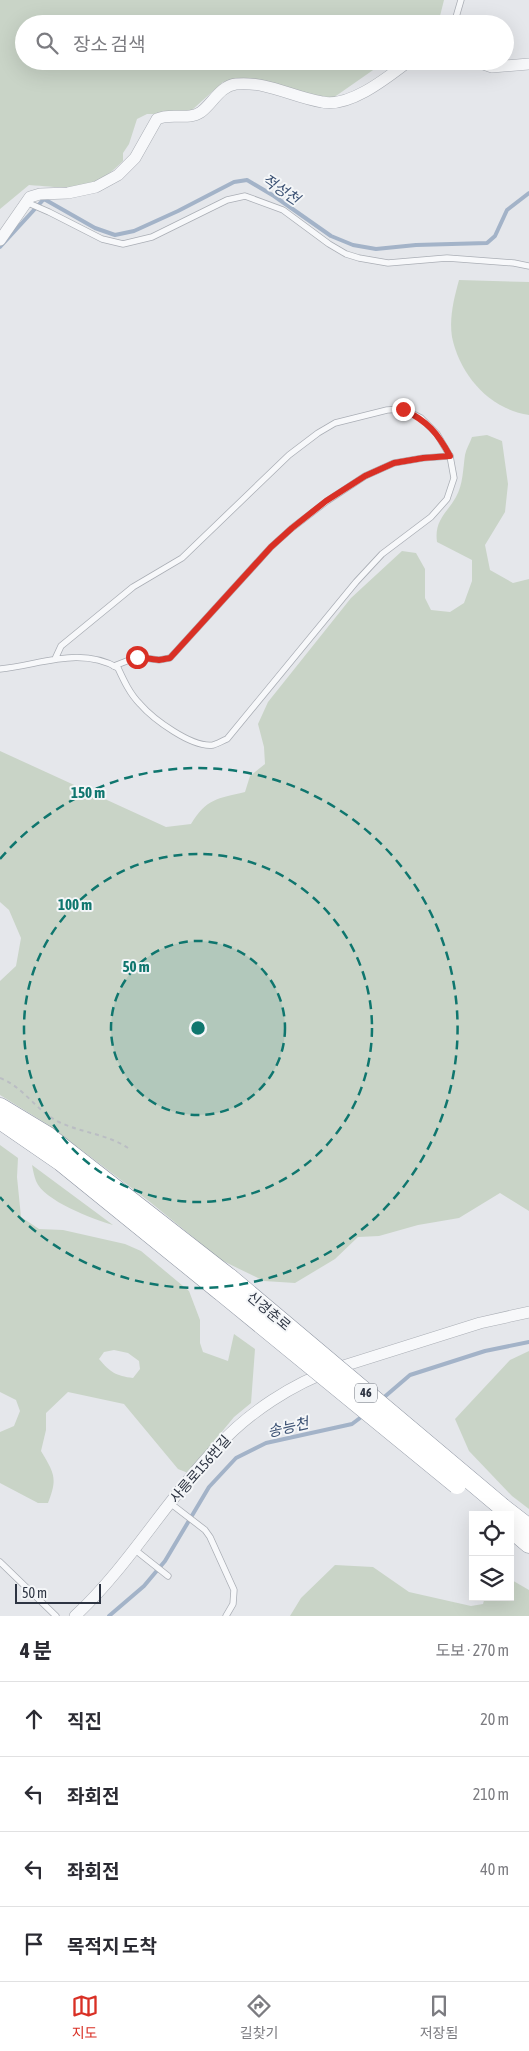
<!DOCTYPE html>
<html lang="ko">
<head>
<meta charset="utf-8">
<style>
  body { margin:0; font-family:"Asap Condensed","Noto Sans KR",sans-serif; background:#f2f2f3; color:#2b2b33 }
  .controls { position:absolute; right:15px; bottom:15px; display:grid; overflow:hidden; border-radius:0px; box-shadow:0 5px 20px #0002 }
  .controls button { width:45px; height:45px; display:grid; place-items:center; padding:0; border:0; border-bottom:1px solid #e1e1e2; background:#fff; color:#2b2b33; font:25px sans-serif }
  .scale { position:absolute; left:15px; bottom:12px; width:86px; box-sizing:border-box; padding-left:5px; border:2px solid #2d3442; border-top:0; font-size:14px; line-height:18px; white-space:nowrap; color:#2d3442; -webkit-text-stroke:4px #f4f6f8; paint-order:stroke }
  .stop { position:absolute; width:15px; height:15px; margin:-11px; border:4px solid #d93025; border-radius:50%; background:#fff }
  .stop.end { background:#d93025; border-color:#fff; box-shadow:0 1px 5px #0008 }
  .list { margin:0; padding:0; list-style:none }
  h2 { display:flex; justify-content:space-between; align-items:center; height:65px; margin:0; padding:0 20px; font-size:21px }
  h2 small { font-size:16px; font-weight:400; color:#7c7c81 }
  .list li { display:grid; grid-template-columns:32px 1fr auto; gap:15px; align-items:center; box-sizing:border-box; height:75px; padding:0 20px; border-top:1px solid #e1e1e2 }
  .list b { display:block; font-size:19px; white-space:nowrap }
  .list em { font-size:16px; font-style:normal; color:#7c7c81 }
  .icon { flex:none; width:28px; height:28px; fill:none; stroke:currentColor; stroke-width:2; stroke-linecap:round; stroke-linejoin:round }
  .map { position:relative; flex:none; width:529px; height:1616px; overflow:hidden }
  .search { position:absolute; background:#fff; box-shadow:0 5px 20px #0002; left:15px; right:15px; top:15px; height:55px; display:flex; align-items:center; gap:12px; box-sizing:border-box; padding:0 18px; border-radius:28px; color:#7c7c81; font-size:19px }
  .sheet { height:365px; background:#fff }
  nav { display:flex; justify-content:space-around; align-items:center; box-sizing:border-box; height:70px; border-top:1px solid #e1e1e2; background:#fff; font-size:14px; color:#7c7c81 }
  nav a { display:grid; justify-items:center; gap:2px }
  nav .on { color:#d93025 }
  .map>svg:first-child { display:block }
  .green { fill:#c9d4c7; fill-rule:evenodd }
  .lines { fill:none; stroke-linecap:round; stroke-linejoin:round }
  .stream { stroke:#a3b3c8; stroke-width:4 }
  .service-casing { stroke:#aaaeb5; stroke-width:7 }
  .minor-casing { stroke:#aaaeb5; stroke-width:12 }
  .trunk-casing { stroke:#8d94a1; stroke-width:19 }
  .path { stroke:#babdc3; stroke-width:2; stroke-dasharray:4 4; stroke-linecap:butt }
  .service { stroke:#f7f8fa; stroke-width:5.5 }
  .minor { stroke:#f7f8fa; stroke-width:11 }
  .trunk { stroke:#fff; stroke-width:18 }
  .trunk-bridge-casing { stroke:#8d94a1; stroke-width:19; stroke-linecap:butt }
  .trunk-bridge { stroke:#fff; stroke-width:18 }
  .route { stroke:#d93025; stroke-width:6 }
  .ring { fill:none; stroke:#0f766e; stroke-width:2.5; stroke-dasharray:9 6 }
  .labels { text-anchor:middle; dominant-baseline:central; stroke-width:4; stroke-linejoin:round; paint-order:stroke }
  .shield { fill:#f4f6f8; stroke:#696e79; stroke-width:1 }
  .shield-label { font-size:12px; font-weight:bold; fill:#2d3442 }
  .street-label { font-size:14px; fill:#2d3442; stroke:#f4f6f8 }
  .water-label { font-size:15px; font-style:italic; fill:#3b5173; stroke:#f4f6f8 }
  .centre { fill:#0f766e; stroke:#f4f6f8; stroke-width:2.5 }
  .ring-label { font-size:15px; text-anchor:middle; font-weight:bold; fill:#0f766e; stroke:#f4f6f8; stroke-width:4; stroke-linejoin:round; paint-order:stroke }
</style>
</head>
<body>
<div class="map">
<svg width="529" height="1616" viewBox="0 0 529 1616">
  <rect width="100%" height="100%" fill="#e5e7eb"/>
  <!-- green -->
  <g class="green">
    <path d="M0,0h444l-4,16 -6,8h-410v37h362l-53,37 -20,-3 -55,-16 -23,1 -12,2 -31,28 -17,4h-28l-10,5 -8,25 -6,9v8c-33,33 -51,27 -94,24l-29,24z"/>
    <path d="M459,280l70,2v133c-40,-6 -69,-40 -77,-78 -3,-19 2,-39 7,-57z"/>
    <path d="M487,435l15,6 6,43 -3,28 -20,33 5,25 23,13 16,-4v632l-29,-18 -41,25 -41,7 -39,11 -21,1 -23,22 -40,24 -31,-2 -43,-21 -71,-58 -100,-76 -50,-31v-114l16,-15 5,-28 -12,-28 -9,-8v-151l166,76 25,-3c16,-26 26,-25 54,-32l5,-16 15,-12 -1,-17 -6,-23 10,-22 83,-104 51,-47 14,2 9,16v29l6,12 19,2 14,-9 8,-22v-21l-35,-18c-3,-22 10,-29 19,-45 7,-12 7,-28 9,-42 1,-6 5,-12 7,-18z"/>
    <path d="M0,1145l18,13 -1,19 4,40 18,12 24,1 62,14 16,7 48,40 11,29v23l3,9 25,9 6,-27 21,15 -4,54 -17,14 -46,56 -10,-4 -54,-65 -56,-12 -22,21v17l-5,21c13,22 17,27 7,52h-10l-38,-20v-51l14,-6 6,-15 -4,-11 -16,-8zM114,1350l14,3 11,8 1,8 -7,9c-17,-2 -23,-6 -34,-19l5,-7z"/>
    <path d="M32,1165l81,60c-20,-6 -69,-24 -77,-44 -2,-5 -3,-11 -4,-16z"/>
    <path d="M529,1351v158l-17,-13 -43,-45 -14,-32 55,-59z"/>
    <path d="M335,1565l38,2 36,25 62,14 12,-2 2,-7h25v-18l19,11v26h-239l11,-18z"/>
  </g>
  <g class="lines">
    <!-- stream -->
    <g class="stream">
      <path d="M0,247l44,-48 51,29 20,7 19,-4 44,-20 56,-29 13,-2 27,16 57,40 22,9 23,4 40,-4 71,-2 8,-7 12,-26 22,-17"/>
      <path d="M382,1399l28,-24 75,-24 44,-9"/>
      <path d="M109,1616l35,-30 21,-25 44,-74 27,-29 30,-15 86,-19 12,-9"/>
    </g>
    <defs>
      <g id="service">
        <path d="M454,24l7,-24"/>
        <path d="M26,202l23,10 53,27 21,5 29,-7 75,-37 18,-4 38,14 46,34 17,10 13,4 29,5 59,-5 67,5 15,3"/>
        <path d="M114,666l23,-9 22,3 11,-2 101,-111 21,-19 35,-27 38,-25 29,-13 29,-5 27,-2"/>
        <path d="M0,669c40,-4 80,-23 118,-1 6,13 12,26 22,36 13,15 52,44 73,41 4,-1 9,-4 14,-6l129,-157 26,-28 49,-37 16,-18 7,-21 -4,-22 -13,-22 -16,-16 -18,-9 -16,1 -52,13 -17,10 -29,22 -107,103 -49,29 -72,59 -6,13"/>
        <path d="M170,1503l35,27 5,7 24,53 -1,14 -7,12"/>
        <path d="M134,1549l34,27"/>
        <path d="M0,1562l56,54"/>
      </g>
      <g id="minor">
        <path d="M475,61l17,6 37,-3"/>
        <path d="M0,240l30,-43 10,-3 28,-1 28,-6 22,-12 17,-17 22,-39c14,-7 31,2 44,-7 12,-9 19,-26 35,-28 31,-3 56,13 86,18 28,6 66,-25 87,-41"/>
        <path d="M75,1616c54,-50 91,-116 142,-169 32,-35 75,-63 120,-79l143,-45 49,-11"/>
      </g>
      <g id="trunk">
        <path d="M0,1107l48,29 182,142"/>
        <path d="M0,1120l61,42 159,129"/>
        <path d="M502,1507l27,21"/>
        <path d="M510,1528l19,16"/>
      </g>
    </defs>
    <!-- service casing -->
    <use href="#service" class="service-casing"/>
    <!-- minor casing -->
    <use href="#minor" class="minor-casing"/>
    <!-- trunk casing -->
    <use href="#trunk" class="trunk-casing"/>
    <!-- path -->
    <path class="path" d="M0,1078c24,9 36,33 59,44 23,11 48,12 69,26"/>
    <!-- service -->
    <use href="#service" class="service"/>
    <!-- minor -->
    <use href="#minor" class="minor"/>
    <!-- trunk -->
    <use href="#trunk" class="trunk"/>
    <defs>
      <g id="trunk-bridge">
        <path d="M230,1278l272,229"/>
        <path d="M220,1291l237,194"/>
      </g>
    </defs>
    <!-- trunk-bridge casing -->
    <use href="#trunk-bridge" class="trunk-bridge-casing"/>
    <!-- trunk-bridge -->
    <use href="#trunk-bridge" class="trunk-bridge"/>
  </g>
  <g class="lines">
    <!-- route -->
    <path class="route" d="M137,657l22,3 11,-2 101,-111 21,-19 34,-27 39,-25 29,-13 29,-5 27,-2c-13,-24 -22,-34 -47,-47"/>
  </g>
  <!-- distance rings -->
  <circle cx="198" cy="1028" r="87" fill="#0f766e" fill-opacity=".12"/>
  <g class="ring">
    <circle cx="198" cy="1028" r="87"/>
    <circle cx="198" cy="1028" r="174"/>
    <path d="M0 859A260 260 0 1 1 0 1197"/>
  </g>
  <g class="labels">
    <!-- shield labels -->
    <rect class="shield" x="355" y="1383.5" width="22" height="19" rx="4"/>
    <g class="shield-label">
      <text x="366" y="1393">46</text>
    </g>
    <!-- street labels -->
    <g class="street-label">
      <text transform="translate(269 1311) rotate(40)">신경춘로</text>
      <text transform="translate(200 1469) rotate(-49)">사릉로156번길</text>
    </g>
    <!-- water labels -->
    <g class="water-label">
      <text transform="translate(281 189) rotate(34)">적성천</text>
      <text transform="translate(288 1427) rotate(-13)">송능천</text>
    </g>
  </g>
  <circle cx="198" cy="1028" r="8" class="centre"/>
  <g class="ring-label">
    <text x="88" y="798">150 m</text>
    <text x="75" y="910">100 m</text>
    <text x="136" y="972">50 m</text>
  </g>
</svg>
<div class="controls">
<button><svg class="icon" aria-label="locate" viewBox="0 0 24 24"><circle cx="12" cy="12" r="6"/><path d="M12 2v4M12 18v4M2 12h4M18 12h4"/></svg></button>
<button><svg class="icon" aria-label="layers" viewBox="0 0 24 24"><path d="M12 4l9 5-9 5-9-5zM3 14l9 5 9-5"/></svg></button>
</div>
<div class="scale">50 m</div>
<div class="stop" style="left:137px;top:657px"></div>
<div class="stop end" style="left:403px;top:409px"></div>
<div class="search"><svg class="icon" aria-label="search" viewBox="0 0 24 24"><circle cx="10" cy="10" r="6"/><path d="M15 15l6 6"/></svg>장소 검색</div>
</div>
<section class="sheet">
<h2>4 분<small>도보 · 270 m</small></h2>
<ul class="list">
<li><svg class="icon" aria-label="ahead" viewBox="0 0 24 24"><path d="M12 20V5M6 11l6-6 6 6"/></svg><div><b>직진</b></div><em>20 m</em></li>
<li><svg class="icon" aria-label="left" viewBox="0 0 24 24"><path d="M17 20v-9H6M10 6l-5 5 5 5"/></svg><div><b>좌회전</b></div><em>210 m</em></li>
<li><svg class="icon" aria-label="left" viewBox="0 0 24 24"><path d="M17 20v-9H6M10 6l-5 5 5 5"/></svg><div><b>좌회전</b></div><em>40 m</em></li>
<li><svg class="icon" aria-label="arrive" viewBox="0 0 24 24"><path d="M6 21V4h12l-3 4 3 4H6"/></svg><div><b>목적지 도착</b></div></li>
</ul>
</section>
<nav>
<a class="on"><svg class="icon" aria-label="map" viewBox="0 0 24 24"><path d="M3 6l6-2 6 2 6-2v14l-6 2-6-2-6 2zM9 4v14M15 6v14"/></svg>지도</a>
<a><svg class="icon" aria-label="directions" viewBox="0 0 24 24"><path d="M12 3l9 9-9 9-9-9zM9 14v-3h6M13 9l2 2-2 2"/></svg>길찾기</a>
<a><svg class="icon" aria-label="saved" viewBox="0 0 24 24"><path d="M7 4h10v16l-5-4-5 4z"/></svg>저장됨</a>
</nav>
</body>
</html>
